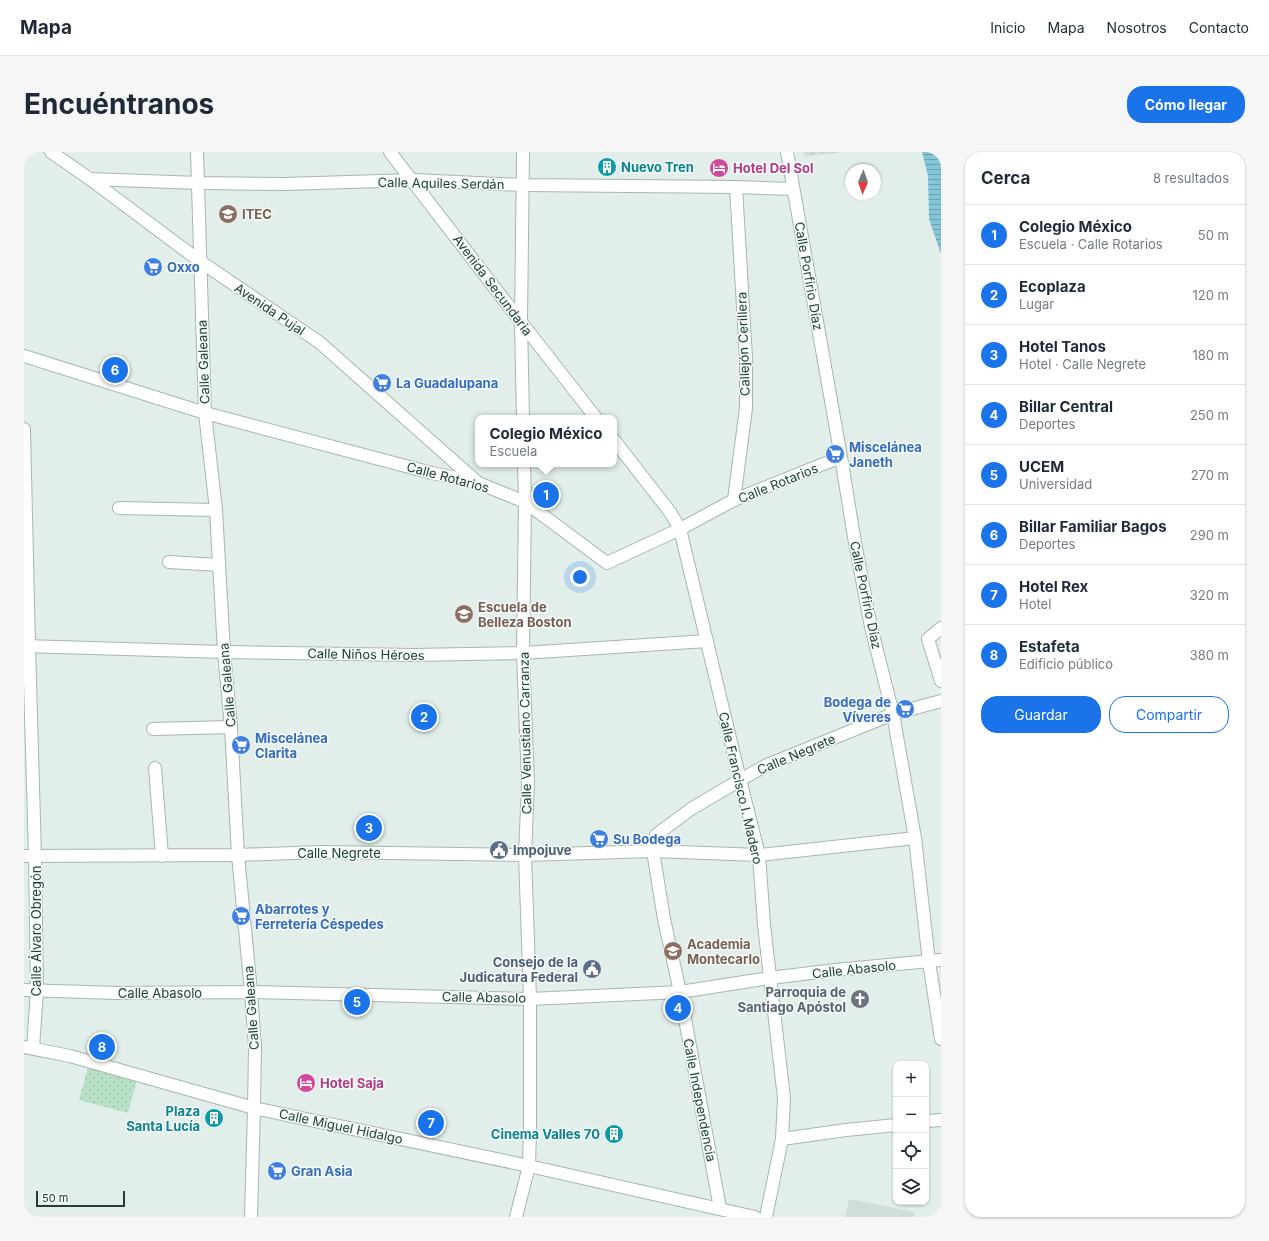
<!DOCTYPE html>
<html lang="es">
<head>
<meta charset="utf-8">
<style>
  body { margin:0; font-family:Inter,sans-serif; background:#f6f6f7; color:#1f2937 }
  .controls { position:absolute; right:12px; bottom:12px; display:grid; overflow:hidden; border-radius:8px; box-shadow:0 1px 3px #0004 }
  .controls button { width:36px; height:36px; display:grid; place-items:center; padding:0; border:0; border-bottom:1px solid #e0e1e3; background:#fff; color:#1f2937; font:20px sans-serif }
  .compass { position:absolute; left:821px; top:12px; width:36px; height:36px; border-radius:50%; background:#fff; box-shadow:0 1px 3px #0004; rotate:182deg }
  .scale { position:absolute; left:12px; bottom:10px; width:89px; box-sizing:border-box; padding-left:4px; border:2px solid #20413a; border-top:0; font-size:11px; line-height:14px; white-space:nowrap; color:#20413a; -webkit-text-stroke:3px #f3faf7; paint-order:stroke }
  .you { position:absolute; left:556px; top:425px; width:14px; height:14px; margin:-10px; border:3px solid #fff; border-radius:50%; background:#1a73e8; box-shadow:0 0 0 6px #1a73e833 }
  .badge { display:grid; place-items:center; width:26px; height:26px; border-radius:50%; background:#1a73e8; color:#fff; font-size:13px; font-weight:700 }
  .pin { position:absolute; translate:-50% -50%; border:2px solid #fff; box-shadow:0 1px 4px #0006 }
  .popup { position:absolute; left:451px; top:263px; width:142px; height:52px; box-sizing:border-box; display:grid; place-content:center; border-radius:8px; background:#fff; filter:drop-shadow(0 1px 3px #0005); font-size:13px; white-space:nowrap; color:#747a83 }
  .popup b { font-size:15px; color:#1f2937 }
  .popup::after { content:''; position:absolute; left:50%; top:100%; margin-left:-8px; border:8px solid transparent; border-top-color:#fff }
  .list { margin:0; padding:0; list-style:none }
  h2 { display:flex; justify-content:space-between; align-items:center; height:52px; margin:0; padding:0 16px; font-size:17px }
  h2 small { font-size:13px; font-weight:400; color:#747a83 }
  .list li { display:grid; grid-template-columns:26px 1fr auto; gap:12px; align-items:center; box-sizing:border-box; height:60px; padding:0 16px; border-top:1px solid #e0e1e3 }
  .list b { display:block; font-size:15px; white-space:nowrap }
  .list p { margin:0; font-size:13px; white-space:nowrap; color:#747a83 }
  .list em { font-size:13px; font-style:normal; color:#747a83 }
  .actions { display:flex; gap:8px; padding:12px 16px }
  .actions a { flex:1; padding:9px 0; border:1px solid #1a73e8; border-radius:16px; text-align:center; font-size:14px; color:#1a73e8 }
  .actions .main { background:#1a73e8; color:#fff }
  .icon { flex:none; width:22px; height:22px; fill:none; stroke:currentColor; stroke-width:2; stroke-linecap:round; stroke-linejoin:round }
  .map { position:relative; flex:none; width:917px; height:1065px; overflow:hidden; border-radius:16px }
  header { display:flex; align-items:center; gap:24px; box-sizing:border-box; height:56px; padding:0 20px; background:#fff; border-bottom:1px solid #e0e1e3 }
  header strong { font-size:19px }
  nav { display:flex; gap:22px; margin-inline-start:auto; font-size:14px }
  .intro { display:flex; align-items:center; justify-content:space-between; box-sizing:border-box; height:96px; padding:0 24px }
  h1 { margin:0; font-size:28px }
  .button { padding:10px 18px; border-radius:16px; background:#1a73e8; color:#fff; font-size:14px; font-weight:700 }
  main { display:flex; gap:24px; padding:0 24px }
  aside { flex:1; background:#fff; border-radius:16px; box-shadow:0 1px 3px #0004 }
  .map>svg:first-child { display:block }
  .built { fill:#d0ded9 }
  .industrial { fill:url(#industrial-furrows) }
  .park { fill:url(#park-dots) }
  .water { fill:url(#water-rules) }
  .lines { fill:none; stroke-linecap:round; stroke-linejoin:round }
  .minor-casing { stroke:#a4b7b1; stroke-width:14 }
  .tertiary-casing { stroke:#a4b7b1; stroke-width:14 }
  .minor { stroke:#fff; stroke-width:12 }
  .tertiary { stroke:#fff; stroke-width:12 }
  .labels { text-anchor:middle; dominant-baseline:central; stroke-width:3; stroke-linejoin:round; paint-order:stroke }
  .culture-label { font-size:13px; font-weight:bold; fill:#0d838f; stroke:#f3faf7; text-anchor:end }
  .hotel-label { font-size:13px; font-weight:bold; fill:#b23c85; stroke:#f3faf7; text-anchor:start }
  .street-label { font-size:13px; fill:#20413a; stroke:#f3faf7 }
  .education-label { font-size:13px; font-weight:bold; fill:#785e54; stroke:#f3faf7; text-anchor:start }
  .shop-label { font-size:13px; font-weight:bold; fill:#366cbe; stroke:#f3faf7; text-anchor:start }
  .service-label { font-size:13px; font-weight:bold; fill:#4e5e75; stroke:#f3faf7; text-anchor:start }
  .worship-label { font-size:13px; font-weight:bold; fill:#5b616d; stroke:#f3faf7; text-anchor:end }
</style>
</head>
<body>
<header>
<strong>Mapa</strong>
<nav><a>Inicio</a><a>Mapa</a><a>Nosotros</a><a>Contacto</a></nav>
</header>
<div class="intro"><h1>Encuéntranos</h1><a class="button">Cómo llegar</a></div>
<main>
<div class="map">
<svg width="917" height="1065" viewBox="0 0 917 1065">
  <defs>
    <pattern id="industrial-furrows" width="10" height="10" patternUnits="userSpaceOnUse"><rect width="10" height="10" fill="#d0ded9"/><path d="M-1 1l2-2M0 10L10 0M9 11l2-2" fill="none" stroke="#b2c0bb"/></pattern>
    <pattern id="park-dots" width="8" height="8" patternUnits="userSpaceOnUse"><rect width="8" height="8" fill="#b9e1c7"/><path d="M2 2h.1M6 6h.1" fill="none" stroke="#9fc2ac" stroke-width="1.8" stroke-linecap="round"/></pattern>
    <pattern id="water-rules" width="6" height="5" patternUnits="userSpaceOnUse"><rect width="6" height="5" fill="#85c5d8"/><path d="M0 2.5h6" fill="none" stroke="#6ca2b0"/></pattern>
  </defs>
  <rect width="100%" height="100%" fill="#e2eee9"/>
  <!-- built -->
  <path class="built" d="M825,1047l66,13 -1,5h-69z"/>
  <!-- industrial -->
  <path class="industrial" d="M780,0h41l-40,4z"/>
  <!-- park -->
  <path class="park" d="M64,915l49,13 -9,33 -49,-13z"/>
  <!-- water -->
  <path class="water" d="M898,0h19v102l-12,-35 -1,-43z"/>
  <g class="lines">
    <defs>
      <g id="minor">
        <path d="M27,0l39,27 111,83 118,80 157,139"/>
        <path d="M173,0l8,261 11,97 8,142 7,75 7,128 13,137 4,55 -1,61 -3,109"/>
        <path d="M763,0l54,305 13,80 17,90 22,87 22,124 14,124 12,77"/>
        <path d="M66,27l109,4 85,1 129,-4 110,5 213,2 57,2"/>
        <path d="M0,204l181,57 227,60 44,9 49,20 82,61 73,-34 54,-29 107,-43"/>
        <path d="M499,266l-2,-96 2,-170"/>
        <path d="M0,277l5,217 6,210 2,135 -4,57"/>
        <path d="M710,348l12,-92v-50l-10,-171"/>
        <path d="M95,356l97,2"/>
        <path d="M145,410l50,3"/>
        <path d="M917,476l-13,11 13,42"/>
        <path d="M0,494l200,6 189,3 110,-2 184,-12"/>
        <path d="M129,577l78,-2"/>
        <path d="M131,616l7,88"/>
        <path d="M0,704l214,-1 83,-3 204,3 128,-4 106,4 156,-17"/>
        <path d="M0,838l93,3 134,-1 279,7 150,-7 90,-14 65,-8 106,-10"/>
        <path d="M902,969l15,-1"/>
        <path d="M758,987l64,-9 50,-5"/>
        <path d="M696,1056l-40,-216 -16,-73 -11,-68 3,-16 35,-26 49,-29 27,-15 126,-51 48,-13"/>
        <path d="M492,1065l13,-51 1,-37v-130l-5,-144 3,-71 -5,-131 2,-151 -1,-38"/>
      </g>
      <g id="tertiary">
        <path d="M366,0l131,170 75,96"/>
        <path d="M590,288l56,72 10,17 60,251 19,75 5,70 20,173 -2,41 -16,78"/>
        <path d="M0,895l46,9 184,52 275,58 226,51"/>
      </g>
    </defs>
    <!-- minor casing -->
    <use href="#minor" class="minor-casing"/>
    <!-- tertiary casing -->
    <use href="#tertiary" class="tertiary-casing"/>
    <!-- minor -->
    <use href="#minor" class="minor"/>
    <!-- tertiary -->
    <use href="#tertiary" class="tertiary"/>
  </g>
  <!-- icons -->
  <defs>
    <symbol id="building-disc" viewBox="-11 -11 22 22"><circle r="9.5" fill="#0f9aa8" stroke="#f3faf7"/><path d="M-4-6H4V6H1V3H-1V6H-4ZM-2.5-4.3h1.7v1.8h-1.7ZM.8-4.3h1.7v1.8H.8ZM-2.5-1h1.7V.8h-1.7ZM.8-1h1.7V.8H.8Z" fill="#fff"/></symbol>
    <symbol id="hotel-disc" viewBox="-11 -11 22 22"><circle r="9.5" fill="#d1479c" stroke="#f3faf7"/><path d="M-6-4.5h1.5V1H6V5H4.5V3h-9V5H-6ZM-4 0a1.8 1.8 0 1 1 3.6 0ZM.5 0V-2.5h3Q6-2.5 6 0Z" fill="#fff"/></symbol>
    <symbol id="university-disc" viewBox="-11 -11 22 22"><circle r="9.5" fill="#8d6e63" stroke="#f3faf7"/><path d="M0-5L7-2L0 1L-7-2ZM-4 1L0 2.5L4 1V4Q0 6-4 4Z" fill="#fff"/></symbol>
    <symbol id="supermarket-disc" viewBox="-11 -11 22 22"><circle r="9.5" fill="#3f7fe0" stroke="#f3faf7"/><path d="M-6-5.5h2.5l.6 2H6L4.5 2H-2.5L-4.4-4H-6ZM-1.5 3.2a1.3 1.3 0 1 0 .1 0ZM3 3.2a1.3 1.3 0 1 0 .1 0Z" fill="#fff"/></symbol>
    <symbol id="civic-disc" viewBox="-11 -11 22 22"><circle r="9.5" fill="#5c6f8a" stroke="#f3faf7"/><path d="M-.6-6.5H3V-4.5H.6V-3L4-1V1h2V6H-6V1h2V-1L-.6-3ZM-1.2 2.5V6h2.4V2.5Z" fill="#fff"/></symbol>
    <symbol id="church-disc" viewBox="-11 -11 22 22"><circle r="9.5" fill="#6b7280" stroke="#f3faf7"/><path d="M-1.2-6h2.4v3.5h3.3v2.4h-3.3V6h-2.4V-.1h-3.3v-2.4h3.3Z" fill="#fff"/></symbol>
  </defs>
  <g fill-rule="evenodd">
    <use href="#building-disc" x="572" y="4" width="22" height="22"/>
    <use href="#hotel-disc" x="684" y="5" width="22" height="22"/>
    <use href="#university-disc" x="193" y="51" width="22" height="22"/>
    <use href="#supermarket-disc" x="118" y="104" width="22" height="22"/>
    <use href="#supermarket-disc" x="347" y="220" width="22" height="22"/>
    <use href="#supermarket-disc" x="800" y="291" width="22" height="22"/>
    <use href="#university-disc" x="429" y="451" width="22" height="22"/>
    <use href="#supermarket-disc" x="870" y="546" width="22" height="22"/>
    <use href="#supermarket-disc" x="206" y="582" width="22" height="22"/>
    <use href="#supermarket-disc" x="564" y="676" width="22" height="22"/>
    <use href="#civic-disc" x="464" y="687" width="22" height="22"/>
    <use href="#supermarket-disc" x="206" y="753" width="22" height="22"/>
    <use href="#university-disc" x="638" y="788" width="22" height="22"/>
    <use href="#civic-disc" x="557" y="806" width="22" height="22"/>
    <use href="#church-disc" x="825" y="836" width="22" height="22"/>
    <use href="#hotel-disc" x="271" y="920" width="22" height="22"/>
    <use href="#building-disc" x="179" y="955" width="22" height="22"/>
    <use href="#building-disc" x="579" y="971" width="22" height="22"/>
    <use href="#supermarket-disc" x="242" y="1008" width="22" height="22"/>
  </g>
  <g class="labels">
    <!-- culture labels -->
    <g class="culture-label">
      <text x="597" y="15" text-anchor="start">Nuevo Tren</text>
      <text x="176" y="959">Plaza<tspan x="176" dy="15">Santa Lucía</tspan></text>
      <text x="576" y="982">Cinema Valles 70</text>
    </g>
    <!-- hotel labels -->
    <g class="hotel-label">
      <text x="709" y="16">Hotel Del Sol</text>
      <text x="296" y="931">Hotel Saja</text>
    </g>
    <!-- street labels -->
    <g class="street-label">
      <text transform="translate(417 31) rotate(1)">Calle Aquiles Serdán</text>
      <text transform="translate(785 124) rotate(80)">Calle Porfirio Díaz</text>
      <text transform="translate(469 133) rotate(53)">Avenida Secundaria</text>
      <text transform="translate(246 157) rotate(34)">Avenida Pujal</text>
      <text transform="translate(719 192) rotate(-92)">Callejón Cerillera</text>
      <text transform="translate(179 210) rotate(-92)">Calle Galeana</text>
      <text transform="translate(424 325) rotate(15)">Calle Rotarios</text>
      <text transform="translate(754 331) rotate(-22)">Calle Rotarios</text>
      <text transform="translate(842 443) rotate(78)">Calle Porfirio Díaz</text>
      <text transform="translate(342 502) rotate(1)">Calle Niños Héroes</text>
      <text transform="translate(203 533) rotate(-95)">Calle Galeana</text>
      <text transform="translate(501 581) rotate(-91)">Calle Venustiano Carranza</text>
      <text transform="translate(772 602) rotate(-23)">Calle Negrete</text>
      <text transform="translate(717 636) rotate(77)">Calle Francisco I. Madero</text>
      <text x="315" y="701">Calle Negrete</text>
      <text transform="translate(12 779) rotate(-90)">Calle Álvaro Obregón</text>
      <text transform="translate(830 817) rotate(-6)">Calle Abasolo</text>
      <text x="136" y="841">Calle Abasolo</text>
      <text transform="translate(460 845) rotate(1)">Calle Abasolo</text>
      <text transform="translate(227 856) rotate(-94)">Calle Galeana</text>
      <text transform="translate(676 948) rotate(79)">Calle Independencia</text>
      <text transform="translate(317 974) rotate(12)">Calle Miguel Hidalgo</text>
    </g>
    <!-- education labels -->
    <g class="education-label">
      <text x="218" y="62">ITEC</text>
      <text x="454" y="455">Escuela de<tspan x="454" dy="15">Belleza Boston</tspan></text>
      <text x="663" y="792">Academia<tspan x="663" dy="15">Montecarlo</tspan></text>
    </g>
    <!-- shop labels -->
    <g class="shop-label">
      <text x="143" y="115">Oxxo</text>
      <text x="372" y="231">La Guadalupana</text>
      <text x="825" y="295">Miscelánea<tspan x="825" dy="15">Janeth</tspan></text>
      <text x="867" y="550" text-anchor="end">Bodega de<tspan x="867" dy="15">Víveres</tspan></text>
      <text x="231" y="586">Miscelánea<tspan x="231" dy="15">Clarita</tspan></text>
      <text x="589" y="687">Su Bodega</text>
      <text x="231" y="757">Abarrotes y<tspan x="231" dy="15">Ferretería Céspedes</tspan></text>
      <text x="267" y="1019">Gran Asia</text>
    </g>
    <!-- service labels -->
    <g class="service-label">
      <text x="489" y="698">Impojuve</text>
      <text x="554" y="810" text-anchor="end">Consejo de la<tspan x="554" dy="15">Judicatura Federal</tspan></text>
    </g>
    <!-- worship labels -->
    <g class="worship-label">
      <text x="822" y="840">Parroquia de<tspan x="822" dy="15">Santiago Apóstol</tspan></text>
    </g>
  </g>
</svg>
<div class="controls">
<button>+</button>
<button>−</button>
<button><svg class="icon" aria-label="locate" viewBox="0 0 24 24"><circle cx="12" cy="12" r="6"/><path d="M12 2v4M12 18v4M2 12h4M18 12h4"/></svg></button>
<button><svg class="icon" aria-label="layers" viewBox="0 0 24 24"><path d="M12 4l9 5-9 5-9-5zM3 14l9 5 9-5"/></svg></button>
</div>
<svg class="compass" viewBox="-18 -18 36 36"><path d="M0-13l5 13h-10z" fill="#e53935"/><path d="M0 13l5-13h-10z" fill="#747a83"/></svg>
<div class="scale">50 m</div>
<div class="you"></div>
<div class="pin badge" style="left:522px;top:343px">1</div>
<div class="popup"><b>Colegio México</b>Escuela</div>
<div class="pin badge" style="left:400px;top:565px">2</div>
<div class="pin badge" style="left:345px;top:676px">3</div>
<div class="pin badge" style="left:654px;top:856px">4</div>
<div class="pin badge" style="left:333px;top:850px">5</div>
<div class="pin badge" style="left:91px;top:218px">6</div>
<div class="pin badge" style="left:407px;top:971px">7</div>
<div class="pin badge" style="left:78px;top:895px">8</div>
</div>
<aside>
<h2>Cerca<small>8 resultados</small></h2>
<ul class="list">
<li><span class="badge">1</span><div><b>Colegio México</b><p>Escuela · Calle Rotarios</p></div><em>50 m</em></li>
<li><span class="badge">2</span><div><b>Ecoplaza</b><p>Lugar</p></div><em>120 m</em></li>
<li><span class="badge">3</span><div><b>Hotel Tanos</b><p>Hotel · Calle Negrete</p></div><em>180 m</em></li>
<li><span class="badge">4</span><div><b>Billar Central</b><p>Deportes</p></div><em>250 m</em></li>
<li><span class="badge">5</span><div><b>UCEM</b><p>Universidad</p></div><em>270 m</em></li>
<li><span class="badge">6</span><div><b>Billar Familiar Bagos</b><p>Deportes</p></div><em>290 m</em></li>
<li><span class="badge">7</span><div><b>Hotel Rex</b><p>Hotel</p></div><em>320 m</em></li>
<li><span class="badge">8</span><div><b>Estafeta</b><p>Edificio público</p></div><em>380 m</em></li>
</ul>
<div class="actions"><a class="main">Guardar</a><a>Compartir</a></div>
</aside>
</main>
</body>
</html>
